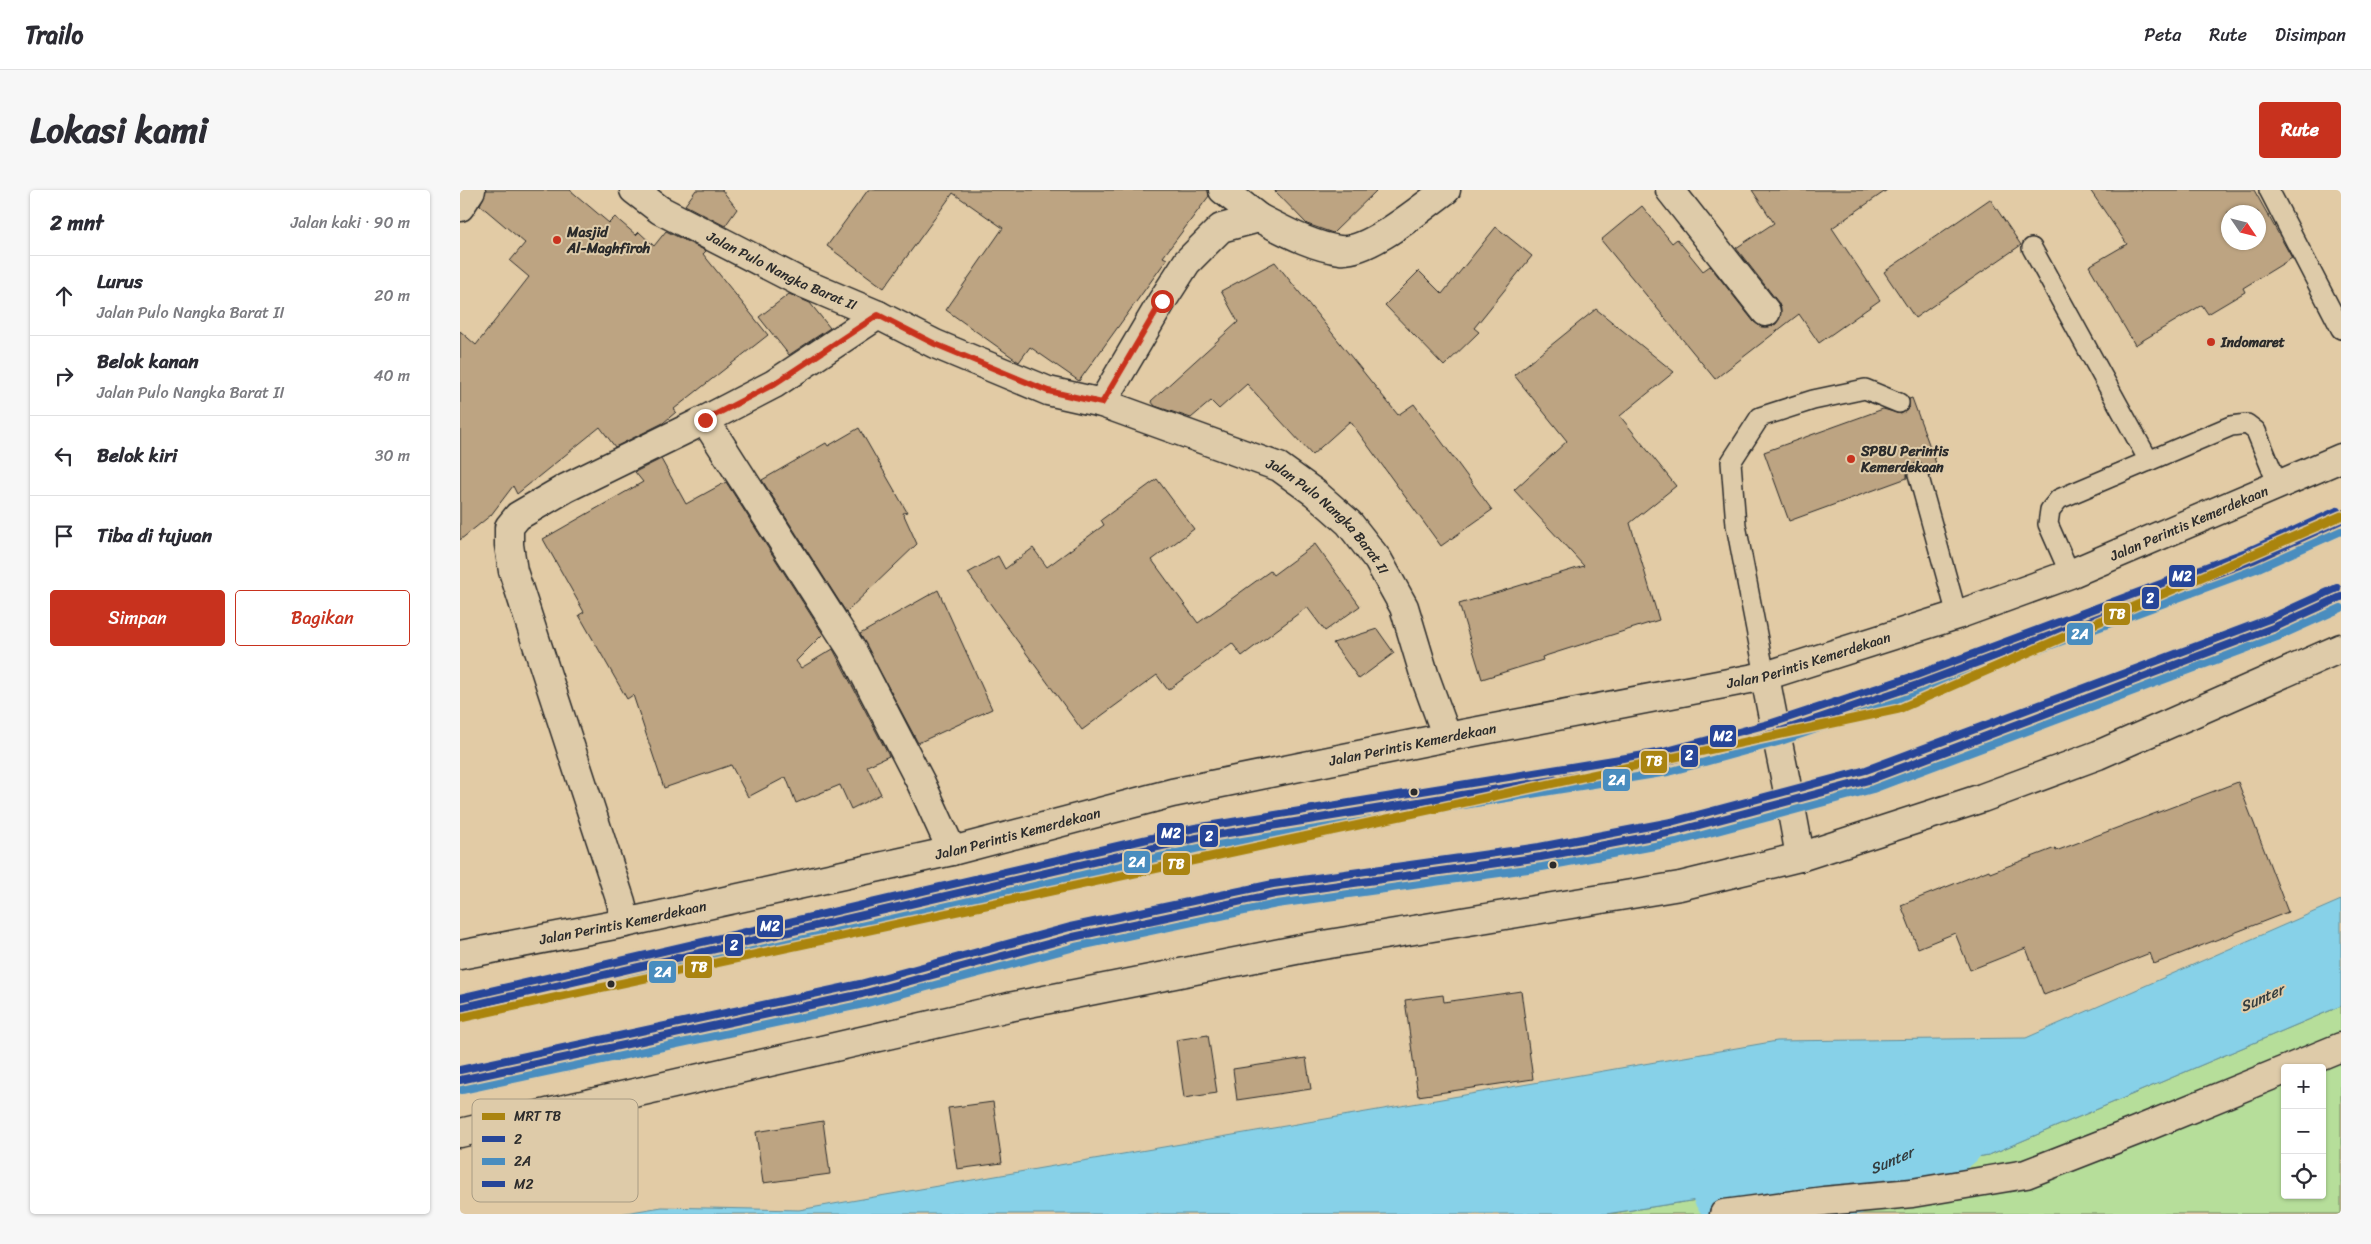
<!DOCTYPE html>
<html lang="id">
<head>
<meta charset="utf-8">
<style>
  body { margin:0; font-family:Sriracha,sans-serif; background:#f7f7f7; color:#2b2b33 }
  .controls { position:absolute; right:15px; bottom:15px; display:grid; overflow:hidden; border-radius:5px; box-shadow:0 1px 4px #0004 }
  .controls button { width:45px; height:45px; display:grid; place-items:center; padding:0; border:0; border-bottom:1px solid #e1e1e2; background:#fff; color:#2b2b33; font:25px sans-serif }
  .compass { position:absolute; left:1761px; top:15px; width:45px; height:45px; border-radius:50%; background:#fff; box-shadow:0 1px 4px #0004; rotate:125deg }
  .stop { position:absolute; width:15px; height:15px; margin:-11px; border:4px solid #c8321e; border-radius:50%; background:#fff }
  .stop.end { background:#c8321e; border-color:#fff; box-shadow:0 1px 5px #0008 }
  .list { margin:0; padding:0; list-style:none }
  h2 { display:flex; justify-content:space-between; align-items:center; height:65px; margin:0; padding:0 20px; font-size:21px }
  h2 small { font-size:16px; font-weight:400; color:#7c7c81 }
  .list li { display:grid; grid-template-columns:32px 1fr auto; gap:15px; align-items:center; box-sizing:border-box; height:80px; padding:0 20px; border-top:1px solid #e1e1e2 }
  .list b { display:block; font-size:19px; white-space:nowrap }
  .list p { margin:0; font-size:16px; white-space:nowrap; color:#7c7c81 }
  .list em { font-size:16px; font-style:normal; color:#7c7c81 }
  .actions { display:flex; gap:10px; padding:15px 20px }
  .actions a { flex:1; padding:11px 0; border:1px solid #c8321e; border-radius:5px; text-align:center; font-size:18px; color:#c8321e }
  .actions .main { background:#c8321e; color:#fff }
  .icon { flex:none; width:28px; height:28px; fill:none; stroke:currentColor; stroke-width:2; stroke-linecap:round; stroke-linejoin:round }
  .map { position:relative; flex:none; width:1881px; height:1024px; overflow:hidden; border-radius:5px }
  header { display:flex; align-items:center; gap:30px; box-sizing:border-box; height:70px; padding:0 25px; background:#fff; border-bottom:1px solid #e1e1e2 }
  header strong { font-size:24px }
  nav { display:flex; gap:28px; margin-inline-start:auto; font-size:18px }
  .intro { display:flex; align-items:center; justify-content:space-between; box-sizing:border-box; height:120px; padding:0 30px }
  h1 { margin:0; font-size:35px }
  .button { padding:12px 22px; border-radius:5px; background:#c8321e; color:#fff; font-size:18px; font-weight:700 }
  main { display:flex; gap:30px; padding:0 30px }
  aside { flex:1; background:#fff; border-radius:5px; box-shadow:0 1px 4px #0004 }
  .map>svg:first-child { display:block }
  .green { fill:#b6de9a; stroke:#708462; fill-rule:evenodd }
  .water { fill:#87d1e8; stroke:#628f9c }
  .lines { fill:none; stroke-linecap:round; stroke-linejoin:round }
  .river { stroke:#87d1e8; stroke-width:74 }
  .building { fill:#bda482; stroke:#2b2b2b; fill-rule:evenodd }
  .service-casing { stroke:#2b2b2b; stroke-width:22 }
  .minor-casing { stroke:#2b2b2b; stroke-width:31 }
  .tertiary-casing { stroke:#2b2b2b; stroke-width:31 }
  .trunk-casing { stroke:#2b2b2b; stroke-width:31 }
  .service { stroke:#decba9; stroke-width:19 }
  .minor { stroke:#decba9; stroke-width:28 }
  .tertiary { stroke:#decba9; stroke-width:28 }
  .trunk { stroke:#decba9; stroke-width:28 }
  .bus-1-casing { stroke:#decba9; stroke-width:11 }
  .bus-2-casing { stroke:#decba9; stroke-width:11 }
  .bus-3-casing { stroke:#decba9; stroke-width:11 }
  .bus-1 { stroke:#264598; stroke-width:8 }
  .bus-2 { stroke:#498dbf; stroke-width:8 }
  .bus-3 { stroke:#264598; stroke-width:8 }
  .metro-1-casing { stroke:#decba9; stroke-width:12 }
  .metro-1 { stroke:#aa8411; stroke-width:9 }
  .route { stroke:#c8321e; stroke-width:6 }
  .poi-dot { fill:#c8321e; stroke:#decba9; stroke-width:2 }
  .bus-dot { fill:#2b2b2b; stroke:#decba9; stroke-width:2 }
  .labels { text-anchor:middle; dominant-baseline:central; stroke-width:4; stroke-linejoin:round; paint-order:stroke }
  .poi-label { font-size:14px; font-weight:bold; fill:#2b2b2b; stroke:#decba9; text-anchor:start }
  .street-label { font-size:14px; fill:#2b2b2b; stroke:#decba9 }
  .water-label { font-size:15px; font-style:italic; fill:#343c3e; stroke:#decba9 }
  .key { fill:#decba9; stroke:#a89b83; stroke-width:1 }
  .key-label { font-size:14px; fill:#2b2b2b }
  .line-badge { stroke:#decba9; stroke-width:2 }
  .badge-label { font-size:14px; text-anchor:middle; font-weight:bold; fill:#fff }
</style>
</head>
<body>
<header>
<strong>Trailo</strong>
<nav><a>Peta</a><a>Rute</a><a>Disimpan</a></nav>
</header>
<div class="intro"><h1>Lokasi kami</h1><a class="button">Rute</a></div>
<main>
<aside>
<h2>2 mnt<small>Jalan kaki · 90 m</small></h2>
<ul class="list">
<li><svg class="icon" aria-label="ahead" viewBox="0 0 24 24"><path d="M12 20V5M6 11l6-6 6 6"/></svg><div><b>Lurus</b><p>Jalan Pulo Nangka Barat II</p></div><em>20 m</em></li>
<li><svg class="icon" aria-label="right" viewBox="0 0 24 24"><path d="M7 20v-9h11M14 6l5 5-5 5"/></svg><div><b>Belok kanan</b><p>Jalan Pulo Nangka Barat II</p></div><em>40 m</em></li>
<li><svg class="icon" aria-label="left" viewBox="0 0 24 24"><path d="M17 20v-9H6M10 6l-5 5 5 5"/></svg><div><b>Belok kiri</b></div><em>30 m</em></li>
<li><svg class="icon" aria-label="arrive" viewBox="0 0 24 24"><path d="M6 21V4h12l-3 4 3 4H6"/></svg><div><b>Tiba di tujuan</b></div></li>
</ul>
<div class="actions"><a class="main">Simpan</a><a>Bagikan</a></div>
</aside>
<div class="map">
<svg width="1881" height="1024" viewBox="0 0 1881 1024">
  <rect width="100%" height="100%" fill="#e2cba5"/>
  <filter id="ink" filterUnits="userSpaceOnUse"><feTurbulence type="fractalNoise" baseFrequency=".02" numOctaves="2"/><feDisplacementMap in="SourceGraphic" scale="10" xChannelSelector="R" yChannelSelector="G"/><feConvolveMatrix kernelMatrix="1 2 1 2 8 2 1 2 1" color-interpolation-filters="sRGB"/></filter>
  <g filter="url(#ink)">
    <!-- green -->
    <path class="green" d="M1881,816v208h-735l383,-59zM1825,878h37v127h-37z"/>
    <!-- water -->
    <path class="water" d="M1881,710v106l-352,149 -383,59h-987l43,-7 137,3 978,-169 249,-3z"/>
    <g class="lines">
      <!-- river -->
      <path class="river" id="s1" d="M1268,998l124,-10 98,-43"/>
    </g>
    <!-- building -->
    <g class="building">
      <path d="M26,0h84l39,33 6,-6 21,18 3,-3 15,14 12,-15 40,20 -3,3 65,81 -94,74 2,3 -13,11 -48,24 -15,-20 -83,67 -4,-8 -22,29 -31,25v-209l16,14 53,-68 -19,-16 15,-18 -45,-38z"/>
      <path d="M236,0h26l15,19 -12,17 -40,-21z"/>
      <path d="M408,0h340l1,6 -46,61 4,2 -88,122 -49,-34 -11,15 -73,-52 57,-82 -50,-35 -69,95 -57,-42z"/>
      <path d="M814,0h103l-44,43 -26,-9z"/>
      <path d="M1292,0h135l-55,38 48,72 -61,43 -20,-29 -84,65 -114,-139 41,-34 30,37 5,-4 26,32 7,-5 44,56 7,5h8l7,-3 4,-6 1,-9 -3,-7 -42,-54 38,-25z"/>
      <path d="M1630,0h164l38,68 -49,30 2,4 -37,22 -6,-9 -67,40 -46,-79 38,-22zM1768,22h30v30h-30z"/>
      <path d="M1530,9l31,46 -106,73 -31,-46z"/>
      <path d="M1036,37l36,29 -58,72 5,4 -35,34 -59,-61 34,-34 23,23z"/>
      <path d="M815,72l123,153 16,-11 78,106 -51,36 -91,-125 -38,34 -65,-71 -28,25 -8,-8 -20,17 -36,-12 -4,-5 87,-79 -17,-31z"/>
      <path d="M329,104l21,9 20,25 -41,27 -30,-38z"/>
      <path d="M1136,119l78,63 -54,44 56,70 -46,37 29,97 -117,37 1,3 -61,19 -23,-75 125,-38 -70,-76 53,-49 -53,-66z"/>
      <path d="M1452,208l25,68 -9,3 -7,-6h-6l-8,8v7l-118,43 -25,-69 119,-43 18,5 8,-6v-9z"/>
      <path d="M399,238l48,84 -4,1 14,31 -71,68 -84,-132 64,-37 2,3z"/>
      <path d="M201,269l25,45 40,-22 97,152 -27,27 5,7 32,-19 56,107 -22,10 14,28 -30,15 -11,-24 -44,18 -10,-26 -38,20 -17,-32 -67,23 -31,-93 -6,4 -48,-84 5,-3 -41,-73 100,-57 -8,-10z"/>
      <path d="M697,289l37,50 -42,31 46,63 72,-52 3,4 42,-31 45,62 -35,25 -18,-24 -65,49 -10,-13 -64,47 -11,-15 -75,55 -114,-157 30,-17 7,13 28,-21 14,19 57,-42 -3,-5z"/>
      <path d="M478,400l54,119 -74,34 -58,-109z"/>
      <path d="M917,439l17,24 -35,26 -26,-36z"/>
      <path d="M1778,592l50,130 -134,52 -4,-11 -106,42 -18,-47 -56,22 -15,-37 -37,15 -17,-43 88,-35 1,3 65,-25 1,3z"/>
      <path d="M1061,801l12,88 -115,17 -13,-96 38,-5 1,7z"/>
      <path d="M748,845l9,58 -33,5 -8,-58z"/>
      <path d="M846,868l5,31 -74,11 -4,-31z"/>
      <path d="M533,912l9,61 -45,6 -9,-61z"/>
      <path d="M363,931l7,53 -67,9 -7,-51z"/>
    </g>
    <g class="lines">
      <defs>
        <g id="service">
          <path d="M1809,0l72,139"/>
          <path d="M1572,58l117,213"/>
          <path d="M1458,284l39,141"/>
          <path d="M1610,384l-22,-50 2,-14 9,-11 172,-73 16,-2 9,7 22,54"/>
          <path d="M1305,486l-29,-151 -5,-63 29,-45 53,-17 52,-11 34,14"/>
          <path d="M0,818l737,-170 468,-76 110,-29 142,-48 336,-125 88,-40"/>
          <path d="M0,890l402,-86 211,-57 202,-43 266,-37 132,-25 196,-52 404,-152 68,-31"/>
        </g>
        <g id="minor">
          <path id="s2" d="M174,0l26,20 138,71 80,34 57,29 113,47 54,12 177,64 36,26 34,30 29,37 26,47 21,70 22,60"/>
          <path d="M763,0l36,28"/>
          <path d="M1210,0l96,122"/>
          <path d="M0,17l11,-17"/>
          <path d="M642,213l60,-102 25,-39 34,-34 38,-10c26,13 52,28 81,32 29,3 82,-43 106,-60"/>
          <path d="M245,230l147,230 69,133 31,68"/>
          <path d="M165,733l-4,-21 -108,-331 -4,-26v-18l9,-11 48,-28 139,-68 69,-36 104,-69"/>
        </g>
        <g id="tertiary">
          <path d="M1830,878l51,-21"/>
          <path d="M1264,1024l100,-13 88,-8 114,-19 110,-43 149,-61"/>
        </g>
        <g id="trunk">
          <path d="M1305,486c11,61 25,120 35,181"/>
          <path id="s3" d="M0,765l165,-32 327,-72 220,-58 275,-56 318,-61 192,-61 113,-41 271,-116"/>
          <path d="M0,943l549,-126 302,-60 369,-61 120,-29 182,-59 116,-43 243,-107"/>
        </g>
      </defs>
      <!-- service casing -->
      <use href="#service" class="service-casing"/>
      <!-- minor casing -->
      <use href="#minor" class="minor-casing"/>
      <!-- tertiary casing -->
      <use href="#tertiary" class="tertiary-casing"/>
      <!-- trunk casing -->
      <use href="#trunk" class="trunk-casing"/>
      <!-- service -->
      <use href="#service" class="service"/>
      <!-- minor -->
      <use href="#minor" class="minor"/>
      <!-- tertiary -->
      <use href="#tertiary" class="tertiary"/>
      <!-- trunk -->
      <use href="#trunk" class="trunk"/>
      <defs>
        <g id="bus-1">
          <path d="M0,818l737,-170 468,-76 110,-29 142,-48 336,-125 88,-40"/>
          <path d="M0,890l402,-86 211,-57 202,-43 266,-37 132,-25 196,-52 404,-152 68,-31"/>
        </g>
        <g id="bus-2">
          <path d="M2,828l737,-170 469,-76 110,-30 142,-48 336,-125 85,-38"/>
          <path d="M2,900l402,-86 211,-57 202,-43 265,-37 134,-25 197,-53 404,-152 64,-29"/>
        </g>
        <g id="bus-3">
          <path d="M0,808l735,-170 468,-76 109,-29 142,-47 335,-125 88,-40"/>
          <path d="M0,880l400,-86 210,-57 203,-43 266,-37 132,-25 195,-52 403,-151 68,-31"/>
        </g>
      </defs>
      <!-- bus-1 casing -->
      <use href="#bus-1" class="bus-1-casing"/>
      <!-- bus-2 casing -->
      <use href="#bus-2" class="bus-2-casing"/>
      <!-- bus-3 casing -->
      <use href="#bus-3" class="bus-3-casing"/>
      <!-- bus-1 -->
      <use href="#bus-1" class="bus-1"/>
      <!-- bus-2 -->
      <use href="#bus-2" class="bus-2"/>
      <!-- bus-3 -->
      <use href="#bus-3" class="bus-3"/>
      <defs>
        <path id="metro-1" d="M0,828l1439,-309 442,-193"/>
      </defs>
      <!-- metro-1 casing -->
      <use href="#metro-1" class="metro-1-casing"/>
      <!-- metro-1 -->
      <use href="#metro-1" class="metro-1"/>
    </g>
  </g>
  <g class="lines" filter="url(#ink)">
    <!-- route -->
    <path class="route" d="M245,230l69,-36 104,-69 57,29 113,47 54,12 60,-102"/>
  </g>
  <!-- markers -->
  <g class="poi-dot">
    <circle cx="97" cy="50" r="5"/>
    <circle cx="1751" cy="152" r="5"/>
    <circle cx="1391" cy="269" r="5"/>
  </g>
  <g class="bus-dot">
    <circle cx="954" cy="602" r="4.5"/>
    <circle cx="1093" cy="675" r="4.5"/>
    <circle cx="151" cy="794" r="4.5"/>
  </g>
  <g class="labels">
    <!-- poi labels -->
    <g class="poi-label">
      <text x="107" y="42">Masjid<tspan x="107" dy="16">Al-Maghfiroh</tspan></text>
      <text x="1761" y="152">Indomaret</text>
      <text x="1401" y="261">SPBU Perintis<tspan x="1401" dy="16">Kemerdekaan</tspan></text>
    </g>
    <!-- street labels -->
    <g class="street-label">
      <text stroke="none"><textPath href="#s2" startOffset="169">Jalan Pulo Nangka Barat II</textPath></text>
      <text stroke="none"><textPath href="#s2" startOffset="774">Jalan Pulo Nangka Barat II</textPath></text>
      <text stroke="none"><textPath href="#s3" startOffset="1786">Jalan Perintis Kemerdekaan</textPath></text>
      <text stroke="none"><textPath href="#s3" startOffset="1381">Jalan Perintis Kemerdekaan</textPath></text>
      <text stroke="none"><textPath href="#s3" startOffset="976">Jalan Perintis Kemerdekaan</textPath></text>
      <text stroke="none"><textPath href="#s3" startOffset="571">Jalan Perintis Kemerdekaan</textPath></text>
      <text stroke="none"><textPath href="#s3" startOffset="166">Jalan Perintis Kemerdekaan</textPath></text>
    </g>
    <!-- water labels -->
    <g class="water-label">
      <text transform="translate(1802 808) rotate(-24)">Sunter</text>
      <text stroke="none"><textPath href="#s1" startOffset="168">Sunter</textPath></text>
    </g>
  </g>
  <!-- legend -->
  <rect x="12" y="909" width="166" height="103" rx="8" class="key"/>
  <rect x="22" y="923" width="23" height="7" fill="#aa8411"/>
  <rect x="22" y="946" width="23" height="6" fill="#264598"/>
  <rect x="22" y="968" width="23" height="7" fill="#498dbf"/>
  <rect x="22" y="991" width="23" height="6" fill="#264598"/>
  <g class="key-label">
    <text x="54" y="931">MRT TB</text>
    <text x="54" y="954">2</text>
    <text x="54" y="976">2A</text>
    <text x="54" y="999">M2</text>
  </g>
  <g class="line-badge">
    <rect x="1708" y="374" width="28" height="24" rx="5" fill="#264598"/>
    <rect x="1681" y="396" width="19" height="24" rx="5" fill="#264598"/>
    <rect x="1643" y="412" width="28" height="24" rx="5" fill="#aa8411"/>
    <rect x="1606" y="432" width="28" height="24" rx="5" fill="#498dbf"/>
    <rect x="1249" y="534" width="28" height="24" rx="5" fill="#264598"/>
    <rect x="1220" y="554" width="19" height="24" rx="5" fill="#264598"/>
    <rect x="1180" y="560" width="28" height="24" rx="5" fill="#aa8411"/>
    <rect x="1142" y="578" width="29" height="24" rx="5" fill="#498dbf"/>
    <rect x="696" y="632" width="29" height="24" rx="5" fill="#264598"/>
    <rect x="739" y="634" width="20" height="24" rx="5" fill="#264598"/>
    <rect x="663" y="660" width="28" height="24" rx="5" fill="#498dbf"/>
    <rect x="702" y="662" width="29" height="24" rx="5" fill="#aa8411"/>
    <rect x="296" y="724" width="28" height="24" rx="5" fill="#264598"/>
    <rect x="264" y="743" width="20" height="24" rx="5" fill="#264598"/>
    <rect x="224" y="765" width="29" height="24" rx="5" fill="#aa8411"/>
    <rect x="188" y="770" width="29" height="24" rx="5" fill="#498dbf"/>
  </g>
  <g class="badge-label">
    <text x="1722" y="391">M2</text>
    <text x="1690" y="413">2</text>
    <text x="1657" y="429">TB</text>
    <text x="1620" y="449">2A</text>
    <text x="1263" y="551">M2</text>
    <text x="1229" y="570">2</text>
    <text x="1194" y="576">TB</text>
    <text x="1157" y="595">2A</text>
    <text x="711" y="648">M2</text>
    <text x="749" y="651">2</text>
    <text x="677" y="677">2A</text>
    <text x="716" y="679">TB</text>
    <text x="310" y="741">M2</text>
    <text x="274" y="760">2</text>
    <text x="239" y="782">TB</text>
    <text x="203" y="787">2A</text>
  </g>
</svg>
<div class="controls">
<button>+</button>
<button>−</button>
<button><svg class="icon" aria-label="locate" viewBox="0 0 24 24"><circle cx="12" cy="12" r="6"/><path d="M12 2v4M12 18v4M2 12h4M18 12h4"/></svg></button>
</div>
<svg class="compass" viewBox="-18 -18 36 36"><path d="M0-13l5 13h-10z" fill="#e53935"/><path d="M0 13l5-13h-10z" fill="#7c7c81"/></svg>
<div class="stop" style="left:702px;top:111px"></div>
<div class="stop end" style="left:245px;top:230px"></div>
</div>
</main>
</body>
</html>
